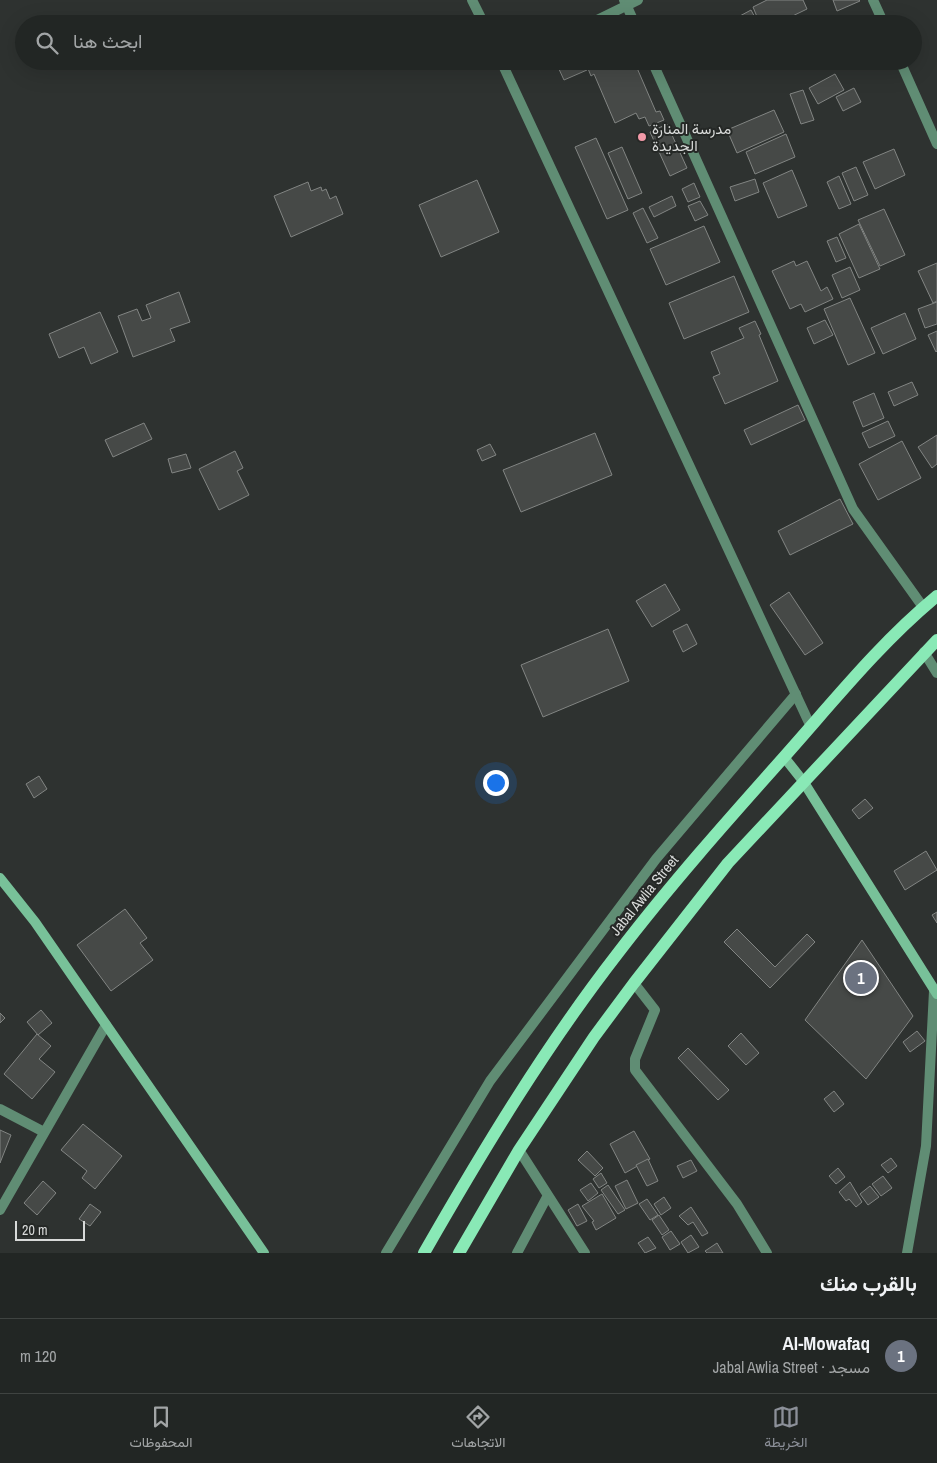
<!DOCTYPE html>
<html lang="ar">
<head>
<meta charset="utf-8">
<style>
  body { margin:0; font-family:"Archivo Narrow",Vazirmatn,sans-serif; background:#2e3231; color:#f1f3f6; direction:rtl }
  .scale { position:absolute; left:15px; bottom:12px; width:70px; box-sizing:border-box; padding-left:5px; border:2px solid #d8dad9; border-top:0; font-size:14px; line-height:18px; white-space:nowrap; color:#d8dad9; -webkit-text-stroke:4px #252826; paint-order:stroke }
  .you { position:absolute; left:495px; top:782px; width:18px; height:18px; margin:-12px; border:4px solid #fff; border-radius:50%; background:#1a73e8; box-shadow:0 0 0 8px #1a73e833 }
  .badge { display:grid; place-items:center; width:32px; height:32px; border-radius:50%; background:#8c9099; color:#fff; font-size:16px; font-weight:700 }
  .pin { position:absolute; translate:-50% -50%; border:2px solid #fff; box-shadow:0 1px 5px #0006 }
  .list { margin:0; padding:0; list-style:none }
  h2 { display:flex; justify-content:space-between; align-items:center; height:65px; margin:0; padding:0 20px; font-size:21px }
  h2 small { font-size:16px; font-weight:400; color:#a2a5a6 }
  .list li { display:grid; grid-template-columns:32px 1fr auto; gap:15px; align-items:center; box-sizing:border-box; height:75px; padding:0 20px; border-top:1px solid #3f4341 }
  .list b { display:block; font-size:19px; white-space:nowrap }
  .list p { margin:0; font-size:16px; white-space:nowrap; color:#a2a5a6 }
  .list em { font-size:16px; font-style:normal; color:#a2a5a6 }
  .icon { flex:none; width:28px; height:28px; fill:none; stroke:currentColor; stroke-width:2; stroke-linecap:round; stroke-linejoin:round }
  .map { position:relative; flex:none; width:937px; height:1253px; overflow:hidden; direction:ltr }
  .search { position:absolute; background:#222624; box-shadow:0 5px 20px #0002; left:15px; right:15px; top:15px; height:55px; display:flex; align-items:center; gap:12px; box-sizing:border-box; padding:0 18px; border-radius:28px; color:#a2a5a6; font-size:19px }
  .sheet { height:140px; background:#222624 }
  nav { display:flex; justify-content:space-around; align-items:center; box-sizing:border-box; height:70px; border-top:1px solid #3f4341; background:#222624; font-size:14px; color:#a2a5a6 }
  nav a { display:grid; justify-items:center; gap:2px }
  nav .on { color:#8c9099 }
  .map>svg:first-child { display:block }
  .building { fill:#464947; stroke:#828583 }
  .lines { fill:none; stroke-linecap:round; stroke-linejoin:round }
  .street { stroke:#608d74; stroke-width:10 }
  .secondary { stroke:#78c199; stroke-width:10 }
  .primary { stroke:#89e9b6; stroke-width:12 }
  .poi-dot { fill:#f39aa8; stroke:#252826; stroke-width:2 }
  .labels { text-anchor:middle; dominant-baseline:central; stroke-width:4; stroke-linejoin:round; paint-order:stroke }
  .poi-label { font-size:15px; fill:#d8dad9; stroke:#252826; text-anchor:start }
  .street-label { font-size:15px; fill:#d8dad9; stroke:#252826 }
</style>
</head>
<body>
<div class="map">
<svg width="937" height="1253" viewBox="0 0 937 1253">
  <rect width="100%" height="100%" fill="#2e3230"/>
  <!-- building -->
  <g class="building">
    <path d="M767,0h36l4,9 -31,15h-16l-7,-17z"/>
    <path d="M833,0h26l1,1 -23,10z"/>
    <path d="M751,10l7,13 -16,1 -4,-7z"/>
    <path d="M571,61h12l4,9 -23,10 -6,-13z"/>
    <path d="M585,61h49l22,51 4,-1 4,9 -15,6 -4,-9 -6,2 -3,-6 -21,10 -21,-49 -3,2z"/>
    <path d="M835,74l9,16 -26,14 -9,-16z"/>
    <path d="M854,88l7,14 -18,9 -7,-14z"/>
    <path d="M803,90l11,30 -13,4 -11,-30z"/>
    <path d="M774,110l10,22 -47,21 -10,-23z"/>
    <path d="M667,124l20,44 -17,8 -20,-44z"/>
    <path d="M786,134l9,23 -40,17 -9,-22z"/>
    <path d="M596,138l32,72 -21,9 -32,-72z"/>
    <path d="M622,147l20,46 -14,6 -20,-46z"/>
    <path d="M894,149l11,26 -30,14 -12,-27z"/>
    <path d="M856,167l12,28 -14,6 -12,-28z"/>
    <path d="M792,170l15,36 -29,12 -15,-35z"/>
    <path d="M839,176l12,28 -12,5 -12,-27z"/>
    <path d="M755,179l4,13 -24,9 -5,-14z"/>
    <path d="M477,180l22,52 -58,25 -22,-52z"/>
    <path d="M308,182l3,9 10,-4 1,4 4,-2 4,10 6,-3 7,18 -52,23 -17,-41z"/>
    <path d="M694,183l6,14 -12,5 -6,-13z"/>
    <path d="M672,196l4,10 -22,11 -5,-10z"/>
    <path d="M700,201l8,14 -13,6 -7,-15z"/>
    <path d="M643,208l15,30 -11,5 -14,-30z"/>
    <path d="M884,209l21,46 -25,11 -22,-46z"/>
    <path d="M859,224l21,45 -21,9 -20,-44z"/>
    <path d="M704,226l16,36 -54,23 -16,-36z"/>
    <path d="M837,237l9,21 -10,4 -9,-21z"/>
    <path d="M794,261l2,5 11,-5 14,30 6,-4 6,12 -28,13 -4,-8 -11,5 -18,-38z"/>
    <path d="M937,263v38l-4,2 -15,-32z"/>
    <path d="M850,267l10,23 -18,8 -10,-23z"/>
    <path d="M734,276l15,36 -65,27 -15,-36z"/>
    <path d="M179,292l11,30 -20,7 5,12 -42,16 -15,-41 19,-7 5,12 9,-3 -5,-13z"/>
    <path d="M850,298l25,55 -27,12 -24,-56z"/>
    <path d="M937,302v22l-12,4 -7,-19z"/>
    <path d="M100,312l18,40 -27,12 -7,-17 -25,11 -10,-24z"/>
    <path d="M905,313l11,26 -33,15 -12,-26z"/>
    <path d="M825,320l8,15 -19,9 -7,-16z"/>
    <path d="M755,321l6,13 -2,1 19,46 -53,23 -12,-27 7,-3 -9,-22 33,-14 -5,-10z"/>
    <path d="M937,331v20l-1,1 -8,-17z"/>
    <path d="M912,382l6,13 -24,11 -6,-14z"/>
    <path d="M874,393l10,25 -21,9 -10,-25z"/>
    <path d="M798,405l7,15 -54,25 -7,-15z"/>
    <path d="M888,421l7,15 -26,12 -7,-15z"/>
    <path d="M144,423l8,16 -39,18 -8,-17z"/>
    <path d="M595,433l17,42 -91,37 -18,-42z"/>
    <path d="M937,435v29l-5,4 -14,-21z"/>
    <path d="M902,441l19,37 -43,22 -19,-36z"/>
    <path d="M490,444l6,11 -14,6 -5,-11z"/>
    <path d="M235,451l8,17 -6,3 12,24 -30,15 -20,-41z"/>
    <path d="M186,454l5,14 -19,5 -4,-14z"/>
    <path d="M840,499l13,25 -63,31 -12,-24z"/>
    <path d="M665,584l15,26 -28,17 -16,-26z"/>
    <path d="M789,592l34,51 -18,12 -35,-50z"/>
    <path d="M687,624l10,20 -14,8 -10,-21z"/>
    <path d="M608,629l21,52 -86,36 -22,-52z"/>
    <path d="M39,776l8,13 -13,9 -8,-14z"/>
    <path d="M865,799l8,9 -14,11 -7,-9z"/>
    <path d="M926,851l11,19 -32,20 -11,-19z"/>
    <path d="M125,909l22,29 -7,5 13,17 -42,31 -34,-46z"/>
    <path d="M937,912v11l-5,-8z"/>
    <path d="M737,929l38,38 32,-33 8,8 -45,46 -46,-46z"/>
    <path d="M862,940l51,76 -47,63 -61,-59z"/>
    <path d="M41,1010l11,13 -14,12 -11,-13z"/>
    <path d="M0,1013l5,5 -5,5z"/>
    <path d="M917,1031l8,10 -15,11 -7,-10z"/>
    <path d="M741,1033l18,20 -13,12 -18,-19z"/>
    <path d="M37,1034l14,12 -12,13 16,13 -23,27 -28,-25z"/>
    <path d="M688,1048l41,42 -11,10 -40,-42z"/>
    <path d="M834,1091l10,13 -10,8 -10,-13z"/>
    <path d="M83,1124l39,32 -27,33 -13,-11 5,-7 -26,-21z"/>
    <path d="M0,1130l11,5 -11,28z"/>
    <path d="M634,1131l16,28 -25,14 -15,-29z"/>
    <path d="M587,1151l16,17 -8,8 -17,-16z"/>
    <path d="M891,1158l6,8 -9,7 -7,-8z"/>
    <path d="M648,1159l10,22 -11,5 -11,-21z"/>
    <path d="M691,1160l6,11 -14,7 -6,-12z"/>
    <path d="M838,1168l7,9 -9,7 -7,-8z"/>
    <path d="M601,1173l6,10 -8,5 -6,-9z"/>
    <path d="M883,1176l9,12 -11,8 -9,-12z"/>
    <path d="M627,1180l11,23 -12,6 -11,-23z"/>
    <path d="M43,1181l13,12 -19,22 -13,-12z"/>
    <path d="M850,1182l12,20 -6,5 -7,-8 -3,2 -7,-9z"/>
    <path d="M591,1183l7,10 -10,8 -8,-11z"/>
    <path d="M608,1185l17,25 -7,4 -17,-24z"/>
    <path d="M870,1186l9,11 -11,8 -8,-11z"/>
    <path d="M602,1194l14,24 -20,12 -4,-8 2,-1 -12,-15z"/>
    <path d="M664,1197l7,11 -10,7 -7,-11z"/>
    <path d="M647,1199l11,16 -8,5 -11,-16z"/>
    <path d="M90,1204l11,8 -11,14 -11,-7z"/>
    <path d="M578,1204l9,17 -10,5 -9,-16z"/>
    <path d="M691,1207l17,26 -6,3 -9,-14 -5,3 -9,-9z"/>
    <path d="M659,1215l10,15 -7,5 -10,-15z"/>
    <path d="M671,1231l9,13 -10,6 -8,-13z"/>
    <path d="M691,1235l8,12 -11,6 -7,-11z"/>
    <path d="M648,1237l8,11 -11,5 -7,-10z"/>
    <path d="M717,1243l6,10h-16l-2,-2z"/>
  </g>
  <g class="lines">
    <!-- street -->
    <g class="street">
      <path d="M472,0l12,24"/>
      <path d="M624,0l11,24"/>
      <path d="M873,0l11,24"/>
      <path d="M589,24l49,-24"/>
      <path d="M501,61l310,666"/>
      <path d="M652,61l201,448 70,98"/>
      <path d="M900,61l37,83"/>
      <path d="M924,652l13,21"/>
      <path d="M634,983l21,27 -20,49v11l102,134 30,49"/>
      <path d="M0,1109l44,23"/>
      <path d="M519,1150l66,103"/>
      <path d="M0,1210l106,-185"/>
      <path d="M386,1253l104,-172 166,-222 140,-165"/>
      <path d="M517,1253l30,-56"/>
      <path d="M907,1253l19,-107 8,-155"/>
    </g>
    <!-- secondary -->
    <g class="secondary">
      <path d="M784,757l19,24 134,213"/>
      <path d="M0,878l35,44 229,331"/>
    </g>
    <!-- primary -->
    <g class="primary">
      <path d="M424,1253c59,-103 121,-206 194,-300 52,-68 109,-132 166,-196 49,-55 96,-114 153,-161"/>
      <path d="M459,1253l60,-103 75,-113 40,-54 94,-120 209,-223"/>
    </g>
  </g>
  <!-- markers -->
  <circle class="poi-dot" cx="642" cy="137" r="5"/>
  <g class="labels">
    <!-- poi labels -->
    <g class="poi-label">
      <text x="652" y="128">مدرسة المنارة<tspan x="652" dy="17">الجديدة</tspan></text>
    </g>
    <!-- street labels -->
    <g class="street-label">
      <text transform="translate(644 895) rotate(-51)">Jabal Awlia Street</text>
    </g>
  </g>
</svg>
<div class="scale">20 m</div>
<div class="you"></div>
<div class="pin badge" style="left:861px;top:978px;background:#6b7280">1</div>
<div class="search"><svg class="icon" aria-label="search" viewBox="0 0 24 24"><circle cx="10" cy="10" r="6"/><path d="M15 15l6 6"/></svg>ابحث هنا</div>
</div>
<section class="sheet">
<h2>بالقرب منك<small></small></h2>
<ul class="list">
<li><span class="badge" style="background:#6b7280">1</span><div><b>Al-Mowafaq</b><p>مسجد · Jabal Awlia Street</p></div><em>120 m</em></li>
</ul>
</section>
<nav>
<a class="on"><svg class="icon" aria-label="map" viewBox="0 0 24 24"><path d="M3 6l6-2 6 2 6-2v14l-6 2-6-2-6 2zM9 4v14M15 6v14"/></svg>الخريطة</a>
<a><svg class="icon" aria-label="directions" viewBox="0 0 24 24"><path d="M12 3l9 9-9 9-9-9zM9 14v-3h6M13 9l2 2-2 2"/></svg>الاتجاهات</a>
<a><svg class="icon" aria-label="saved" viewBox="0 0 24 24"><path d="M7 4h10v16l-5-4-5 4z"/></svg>المحفوظات</a>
</nav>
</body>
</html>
